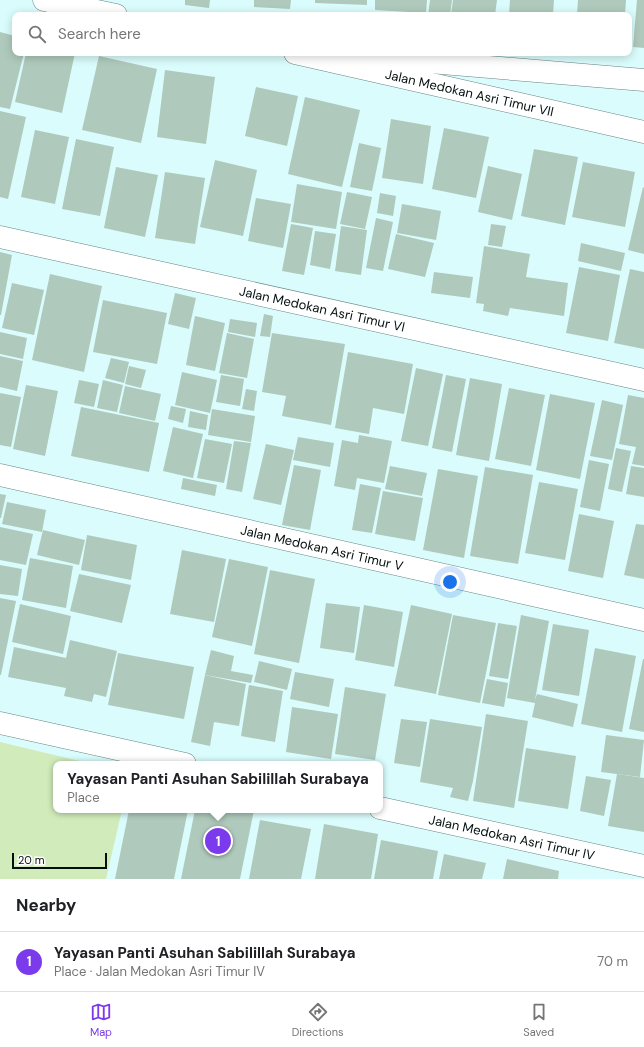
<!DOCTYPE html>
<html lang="en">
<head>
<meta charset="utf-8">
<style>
  body { margin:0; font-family:"DM Sans",sans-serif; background:#f2f2f2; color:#202124 }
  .scale { position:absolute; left:12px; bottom:10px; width:95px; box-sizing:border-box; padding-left:4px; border:2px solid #040e0e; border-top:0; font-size:11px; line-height:14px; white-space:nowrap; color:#040e0e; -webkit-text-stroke:3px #fff; paint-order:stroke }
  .you { position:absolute; left:450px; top:582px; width:14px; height:14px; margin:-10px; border:3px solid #fff; border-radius:50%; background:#1a73e8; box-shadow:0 0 0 6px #1a73e833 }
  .badge { display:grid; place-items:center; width:26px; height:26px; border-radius:50%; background:#7c3aed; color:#fff; font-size:13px; font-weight:700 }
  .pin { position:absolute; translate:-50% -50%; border:2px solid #fff; box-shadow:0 1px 4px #0006 }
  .popup { position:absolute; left:53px; top:761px; width:330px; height:52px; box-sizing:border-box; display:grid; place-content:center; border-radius:8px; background:#fff; filter:drop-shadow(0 1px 3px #0005); font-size:13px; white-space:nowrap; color:#757577 }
  .popup b { font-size:15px; color:#202124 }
  .popup::after { content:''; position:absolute; left:50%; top:100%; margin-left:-8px; border:8px solid transparent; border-top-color:#fff }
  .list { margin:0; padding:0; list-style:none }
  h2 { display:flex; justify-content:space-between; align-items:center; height:52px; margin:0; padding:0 16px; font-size:17px }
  h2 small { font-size:13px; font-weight:400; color:#757577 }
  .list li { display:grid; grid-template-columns:26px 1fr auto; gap:12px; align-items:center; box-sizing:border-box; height:60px; padding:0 16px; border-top:1px solid #e0e0e0 }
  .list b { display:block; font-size:15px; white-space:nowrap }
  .list p { margin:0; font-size:13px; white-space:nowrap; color:#757577 }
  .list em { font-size:13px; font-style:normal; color:#757577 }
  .icon { flex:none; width:22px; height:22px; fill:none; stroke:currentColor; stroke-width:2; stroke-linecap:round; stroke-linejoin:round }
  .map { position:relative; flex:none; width:644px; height:879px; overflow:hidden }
  .search { position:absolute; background:#fff; box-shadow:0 2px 10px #0003; left:12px; right:12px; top:12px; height:44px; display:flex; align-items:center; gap:10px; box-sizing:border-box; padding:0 14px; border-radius:8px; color:#757577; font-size:15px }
  .sheet { height:112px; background:#fff }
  nav { display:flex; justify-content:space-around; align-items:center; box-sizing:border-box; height:56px; border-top:1px solid #e0e0e0; background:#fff; font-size:11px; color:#757577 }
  nav a { display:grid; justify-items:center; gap:2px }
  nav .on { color:#7c3aed }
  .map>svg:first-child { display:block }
  .green { fill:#d1ecba }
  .building { fill:#afcabc }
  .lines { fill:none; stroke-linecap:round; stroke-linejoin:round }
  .minor-casing { stroke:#668685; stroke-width:23 }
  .minor { stroke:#fff; stroke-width:22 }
  .labels { text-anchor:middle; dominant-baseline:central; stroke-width:3.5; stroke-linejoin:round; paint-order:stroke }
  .street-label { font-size:13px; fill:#040e0e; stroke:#fff }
</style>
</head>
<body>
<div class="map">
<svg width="644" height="879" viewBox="0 0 644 879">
  <rect width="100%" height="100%" fill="#dafcfc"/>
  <!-- green -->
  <path class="green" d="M0,742l92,22h-36v46h66l-16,69h-106z"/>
  <!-- building -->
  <g class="building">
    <path d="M185,0h25l-1,8 -24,-3z"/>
    <path d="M254,0h37l-1,9 -36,-2z"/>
    <path d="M315,0h52v5l-52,-2z"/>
    <path d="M375,0h52l-1,13 -51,-3z"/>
    <path d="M430,0h22l-2,15h-22z"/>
    <path d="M453,0h44l-2,15 -44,-1z"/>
    <path d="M510,0h44l-1,15h-44z"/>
    <path d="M578,0h48l-1,15h-48z"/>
    <path d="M637,0h7v48l-11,-1z"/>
    <path d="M0,32l15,4v17h9l-14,56 -10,-2z"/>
    <path d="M26,53h49l-13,60 -47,-11z"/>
    <path d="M99,56l58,13 -16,74 -59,-13z"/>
    <path d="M165,70l50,7 -9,67 -49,-7z"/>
    <path d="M256,87l42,9 -11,50 -42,-10z"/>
    <path d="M305,97l55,13 -18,77 -54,-13z"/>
    <path d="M0,111l26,6 -18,82 -8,-2z"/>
    <path d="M391,119l40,7 -8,58 -41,-6z"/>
    <path d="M444,128l45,9 -13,61 -44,-9z"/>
    <path d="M35,130l34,7 -14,67 -34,-7z"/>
    <path d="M76,139l38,8 -14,69 -38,-7z"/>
    <path d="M359,143l22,5 -9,43 -22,-4z"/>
    <path d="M534,149l44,8 -13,68 -44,-9z"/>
    <path d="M215,160l42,10 -14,66 -43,-9z"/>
    <path d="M583,162l52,10 -10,55 -53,-10z"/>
    <path d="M488,166l34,8 -10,46 -34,-8z"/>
    <path d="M116,167l42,8 -13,62 -41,-9z"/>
    <path d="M165,172l40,6 -10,66 -40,-6z"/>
    <path d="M297,184l45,8 -6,37 -45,-7z"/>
    <path d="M643,187l1,1v66l-16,-4z"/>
    <path d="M347,192l25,5 -7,32 -25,-5z"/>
    <path d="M380,193l16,3 -3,20 -16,-3z"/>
    <path d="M256,198l35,6 -8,44 -35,-7z"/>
    <path d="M402,204l39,7 -5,29 -39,-7z"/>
    <path d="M376,218l17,4 -10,49 -17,-3z"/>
    <path d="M291,224l22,4 -9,47 -22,-4z"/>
    <path d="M491,224l15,2 -4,21 -14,-2z"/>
    <path d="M341,226l26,4 -6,45 -26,-4z"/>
    <path d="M315,231l21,3 -6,35 -20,-4z"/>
    <path d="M396,234l38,9 -9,34 -37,-8z"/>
    <path d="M581,243l44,10 -4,18 -43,-10z"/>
    <path d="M484,246l46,8 -4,23 42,6 -4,33 -54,-8 -2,8 -25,-5 1,-7 -8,-1z"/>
    <path d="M0,252l12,3 -11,60h-1z"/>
    <path d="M579,267l41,8 -12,66 -42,-8z"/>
    <path d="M630,269l14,3v77l-30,-6z"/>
    <path d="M434,272l39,5 -3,21 -39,-5z"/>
    <path d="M50,274l52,12 -18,86 -52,-12z"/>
    <path d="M12,283l32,7 -10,45 -32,-7z"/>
    <path d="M175,293l21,5 -7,31 -21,-5z"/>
    <path d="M103,300l64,13 -10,51 -64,-12z"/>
    <path d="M264,314l9,2 -3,21 -10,-1z"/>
    <path d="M195,316l30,7 -10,48 -29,-6z"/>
    <path d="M230,319l27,4 -2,14 -27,-5z"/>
    <path d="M0,332l27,6 -4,21 -23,-5z"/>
    <path d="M227,333l27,6 -7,39 -28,-5z"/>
    <path d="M272,333l73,11 -14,81 -49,-9 4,-20 -24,-4z"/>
    <path d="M348,352l65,12 -9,50 -31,-6 -4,26 -34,-6z"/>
    <path d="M0,356l23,5 -6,30 -17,-4z"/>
    <path d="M111,358l18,4 -5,21 -19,-5z"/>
    <path d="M129,366l17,4 -5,18 -16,-4z"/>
    <path d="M416,368l27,6 -15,72 -27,-5z"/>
    <path d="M182,372l35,8 -7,33 -35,-8z"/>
    <path d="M221,375l23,4 -4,27 -24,-4z"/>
    <path d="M446,375l20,4 -14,73 -20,-4z"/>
    <path d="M470,378l32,6 -13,77 -33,-6z"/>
    <path d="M79,380l20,4 -5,23 -20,-4z"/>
    <path d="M103,380l20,5 -6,27 -20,-4z"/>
    <path d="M26,385l32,6 -13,65 -32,-7z"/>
    <path d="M125,386l36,8 -6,27 -36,-8z"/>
    <path d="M509,388l36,7 -14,71 -36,-7z"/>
    <path d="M246,389l11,2 -3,20 -12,-2z"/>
    <path d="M0,393l21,4 -10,50 -11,-2z"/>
    <path d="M550,394l45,9 -15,76 -44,-9z"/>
    <path d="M628,395l16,3v68l-12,-2 4,-17 -17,-3z"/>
    <path d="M602,400l21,5 -11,55 -22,-4z"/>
    <path d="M171,406l15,3 -3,14 -15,-4z"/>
    <path d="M81,407l78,16 -10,49 -78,-16z"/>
    <path d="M212,409l43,7 -4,26 -43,-7z"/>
    <path d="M190,411l18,4 -2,15 -18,-3z"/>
    <path d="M173,427l30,7 -10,44 -30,-7z"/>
    <path d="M359,435l33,6 -8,42 -27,-5 -2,12 -21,-4 8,-46 16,3z"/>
    <path d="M298,437l36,6 -4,24 -37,-7z"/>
    <path d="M205,439l27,5 -8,39 -27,-5z"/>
    <path d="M234,441l17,2 -9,49 -16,-3z"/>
    <path d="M266,444l28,6 -13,55 -28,-6z"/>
    <path d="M616,448l15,3 -9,41 -14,-3z"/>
    <path d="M589,460l20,4 -9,47 -20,-4z"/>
    <path d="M294,465l27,5 -11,60 -28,-5z"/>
    <path d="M390,466l37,7 -5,23 -37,-7z"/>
    <path d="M631,466l13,2v29l-18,-3z"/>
    <path d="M485,467l48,8 -15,89 -48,-8z"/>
    <path d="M438,469l40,7 -14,82 -41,-8z"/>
    <path d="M183,478l34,7 -2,11 -34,-7z"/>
    <path d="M539,482l39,7 -13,71 -40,-7z"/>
    <path d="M360,484l21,4 -9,45 -20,-3z"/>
    <path d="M383,491l40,7 -8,43 -40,-7z"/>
    <path d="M0,494l6,1 -5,23h-1z"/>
    <path d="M7,502l39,8 -4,22 -40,-8z"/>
    <path d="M579,514l35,7 -11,57 -35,-7z"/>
    <path d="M636,524l8,1v54l-20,-4z"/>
    <path d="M0,527l33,7 -7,31 -26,-5z"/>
    <path d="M43,530l42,10 -6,25 -42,-10z"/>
    <path d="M87,535l50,10 -6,35 -50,-10z"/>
    <path d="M182,550l44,9 -12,63 -44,-8z"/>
    <path d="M30,558l43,8 -7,42 -44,-8z"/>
    <path d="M229,559l39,8 -16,79 -40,-9z"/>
    <path d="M0,565l22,4 -4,27 -18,-2z"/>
    <path d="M270,570l45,9 -16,84 -45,-9z"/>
    <path d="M79,574l52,11 -9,38 -52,-12z"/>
    <path d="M0,598l16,3 -15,74h-1z"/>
    <path d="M326,603l34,4 -6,46 -34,-5z"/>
    <path d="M20,604l51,12 -8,38 -51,-12z"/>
    <path d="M364,605l39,7 -9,55 -39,-7z"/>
    <path d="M411,605l41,9 -16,80 -42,-8z"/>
    <path d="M453,615l43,8 -16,80 -42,-8z"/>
    <path d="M521,615l28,6 -14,79 2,-6 41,10 -5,23 -41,-10 3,-14 -28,-5z"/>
    <path d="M498,623l19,3 -9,53 -19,-3z"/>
    <path d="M553,624l36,6 -10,66 -37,-6z"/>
    <path d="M70,640l47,11 -11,46 -12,-3 -2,8 -28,-6 2,-8 -58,-11 6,-30 52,11z"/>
    <path d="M595,648l41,8 -14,76 -41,-8z"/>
    <path d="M211,650l23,6 -3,15 22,4 -2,8 -46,-8z"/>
    <path d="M118,653l76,14 -10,52 -76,-14z"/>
    <path d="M643,659h1v73l-15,-3z"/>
    <path d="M259,661l33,8 -5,21 -33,-8z"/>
    <path d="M295,672l39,7 -5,28 -39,-8z"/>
    <path d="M205,675l41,9 -7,42 -25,-4 -4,24 -19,-4z"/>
    <path d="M487,679l21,4 -4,24 -22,-4z"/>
    <path d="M249,685l34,6 -8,51 -34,-6z"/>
    <path d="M345,687l41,7 -11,66 -40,-6z"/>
    <path d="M292,707l46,7 -7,45 -45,-7z"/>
    <path d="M486,714l42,7 -14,87 -41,-7z"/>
    <path d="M401,719l26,3 -7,45 -26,-4z"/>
    <path d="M430,719l52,8 -9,54 -5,20 -18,-4 3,-9 -33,-6z"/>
    <path d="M606,735l38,5 -4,37 -39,-5z"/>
    <path d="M526,748l50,8 -8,53 -50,-8z"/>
    <path d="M617,774l27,4v54l-36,-6z"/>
    <path d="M586,776l25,4 -7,36 -24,-5z"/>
    <path d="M129,810h59l-14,69h-59z"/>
    <path d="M195,810h59l-14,69h-59z"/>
    <path d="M260,820l51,9 -10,50h-52z"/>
    <path d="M324,824l54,10 -7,45h-56z"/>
    <path d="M381,840l57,11 -5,28h-59z"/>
    <path d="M444,854l42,9 -4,16h-43z"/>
    <path d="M507,859l52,12 -1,8h-55z"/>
  </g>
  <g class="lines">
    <defs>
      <g id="minor">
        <path d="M44,0l72,15"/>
        <path id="s1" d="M295,53l349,79"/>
        <path d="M358,56l286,24"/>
        <path id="s2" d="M0,237l644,143"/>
        <path id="s3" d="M0,475l644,145"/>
        <path d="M0,723l185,41"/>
        <path id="s4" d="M380,808l264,58"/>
      </g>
    </defs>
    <!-- minor casing -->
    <use href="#minor" class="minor-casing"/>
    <!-- minor -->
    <use href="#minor" class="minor"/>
  </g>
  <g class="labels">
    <!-- street labels -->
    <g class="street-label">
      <text stroke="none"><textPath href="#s1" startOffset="179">Jalan Medokan Asri Timur VII</textPath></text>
      <text stroke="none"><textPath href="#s2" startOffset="330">Jalan Medokan Asri Timur VI</textPath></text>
      <text stroke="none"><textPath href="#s3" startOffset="330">Jalan Medokan Asri Timur V</textPath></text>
      <text stroke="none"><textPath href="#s4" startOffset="135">Jalan Medokan Asri Timur IV</textPath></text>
    </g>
  </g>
</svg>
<div class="scale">20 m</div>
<div class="you"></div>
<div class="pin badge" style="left:218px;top:841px">1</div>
<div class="popup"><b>Yayasan Panti Asuhan Sabilillah Surabaya</b>Place</div>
<div class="search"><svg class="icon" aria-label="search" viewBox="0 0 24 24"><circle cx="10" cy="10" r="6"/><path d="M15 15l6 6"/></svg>Search here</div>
</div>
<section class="sheet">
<h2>Nearby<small></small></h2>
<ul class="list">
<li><span class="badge">1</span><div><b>Yayasan Panti Asuhan Sabilillah Surabaya</b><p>Place · Jalan Medokan Asri Timur IV</p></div><em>70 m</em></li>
</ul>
</section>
<nav>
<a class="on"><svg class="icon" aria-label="map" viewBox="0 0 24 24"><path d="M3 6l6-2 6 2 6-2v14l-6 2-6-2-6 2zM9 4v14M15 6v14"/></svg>Map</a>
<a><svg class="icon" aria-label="directions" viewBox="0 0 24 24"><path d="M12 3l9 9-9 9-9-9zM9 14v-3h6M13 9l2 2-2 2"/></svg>Directions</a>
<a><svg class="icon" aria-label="saved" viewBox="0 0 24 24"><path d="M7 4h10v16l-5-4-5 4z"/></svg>Saved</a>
</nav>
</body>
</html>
